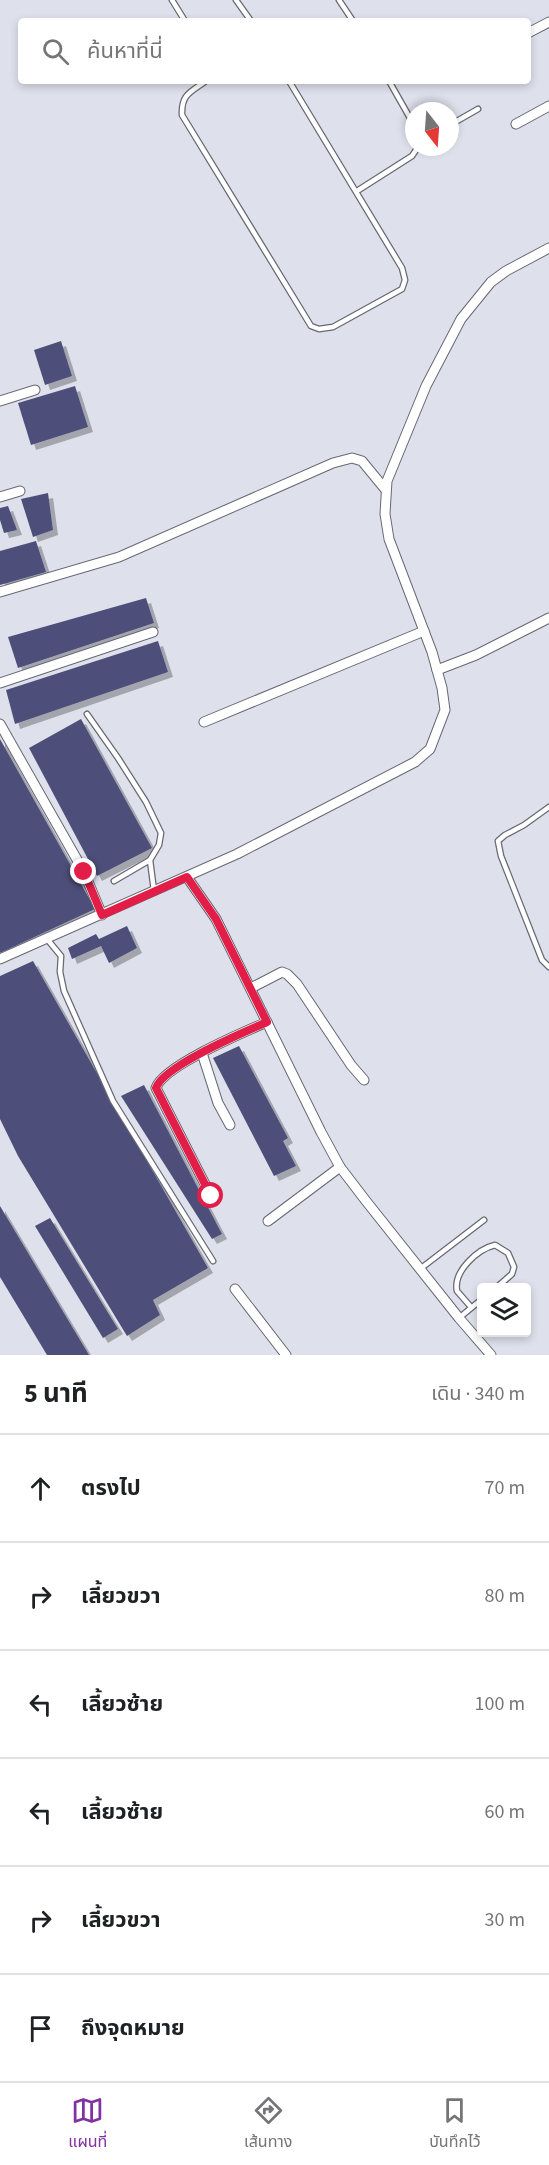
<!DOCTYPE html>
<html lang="th">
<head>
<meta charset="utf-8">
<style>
  body { margin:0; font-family:"Source Sans 3","Noto Sans Thai",sans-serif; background:#f2f2f2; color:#202124 }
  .controls { position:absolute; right:18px; bottom:18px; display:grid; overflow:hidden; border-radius:6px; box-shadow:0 3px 9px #0003 }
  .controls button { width:54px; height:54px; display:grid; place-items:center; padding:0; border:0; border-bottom:2px solid #e0e0e0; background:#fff; color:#202124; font:30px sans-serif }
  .compass { position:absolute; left:405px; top:102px; width:54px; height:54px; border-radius:50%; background:#fff; box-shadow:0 3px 9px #0003; rotate:163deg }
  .stop { position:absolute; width:18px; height:18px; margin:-14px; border:4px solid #e11d48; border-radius:50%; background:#fff }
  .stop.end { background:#e11d48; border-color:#fff; box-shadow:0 2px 6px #0008 }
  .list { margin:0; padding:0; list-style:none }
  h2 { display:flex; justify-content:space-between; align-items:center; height:78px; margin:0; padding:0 24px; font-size:26px }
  h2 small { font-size:20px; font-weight:400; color:#757577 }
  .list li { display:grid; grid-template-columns:39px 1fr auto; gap:18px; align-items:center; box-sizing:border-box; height:108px; padding:0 24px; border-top:2px solid #e0e0e0 }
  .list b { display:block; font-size:22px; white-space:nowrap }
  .list em { font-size:20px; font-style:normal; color:#757577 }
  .icon { flex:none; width:33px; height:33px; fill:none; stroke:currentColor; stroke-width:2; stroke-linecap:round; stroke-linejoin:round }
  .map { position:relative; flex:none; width:549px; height:1355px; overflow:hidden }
  .search { position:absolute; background:#fff; box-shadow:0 3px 9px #0003; left:18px; right:18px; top:18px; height:66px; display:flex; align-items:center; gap:15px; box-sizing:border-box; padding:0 21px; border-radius:6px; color:#757577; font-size:22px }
  .sheet { height:726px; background:#fff }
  nav { display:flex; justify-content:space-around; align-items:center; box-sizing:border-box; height:84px; border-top:2px solid #e0e0e0; background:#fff; font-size:16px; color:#757577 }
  nav a { display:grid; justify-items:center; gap:3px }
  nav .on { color:#8131a1 }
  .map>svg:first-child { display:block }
  .building { fill:#4d507a; filter:url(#shadow) }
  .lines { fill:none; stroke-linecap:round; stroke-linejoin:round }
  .lane-casing { stroke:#676872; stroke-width:7 }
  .street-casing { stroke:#676872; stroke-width:11 }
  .lane { stroke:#fff; stroke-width:4.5 }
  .street { stroke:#fff; stroke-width:9 }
  .route { stroke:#e11d48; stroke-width:8 }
</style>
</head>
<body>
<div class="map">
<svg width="549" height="1355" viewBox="0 0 549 1355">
  <defs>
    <filter id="shadow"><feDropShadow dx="5" dy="5" stdDeviation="0" flood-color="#0004"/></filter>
  </defs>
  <rect width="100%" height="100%" fill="#dee0eb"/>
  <!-- building -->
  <g class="building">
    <path d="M61,341l11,35 -27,9 -11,-35z"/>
    <path d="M75,386l13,41 -57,18 -13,-42z"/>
    <path d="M48,493l5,37 -20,7 -12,-38z"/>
    <path d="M8,506l9,24 -13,3 -4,-13v-12z"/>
    <path d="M36,541l10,31 -46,13v-34z"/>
    <path d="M146,598l8,25 -136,45 -10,-31z"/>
    <path d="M158,641l10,31 -153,52 -9,-34z"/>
    <path d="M81,719l71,129 -55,28 -68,-128z"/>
    <path d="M0,739l95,170 -95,44z"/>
    <path d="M127,926l10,22 -28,15 -8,-17 -29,13 -4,-11 28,-14 3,5z"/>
    <path d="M33,961l175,307 -55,32 7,15 -33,21 -109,-180 -18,-37v-143z"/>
    <path d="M239,1046l49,92 -5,3 13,25 -22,10 -61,-118z"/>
    <path d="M144,1085l78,149 -10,5 -91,-143z"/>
    <path d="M0,1206l89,149h-42l-47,-78z"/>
    <path d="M50,1218l68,111 -15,9 -68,-112z"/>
  </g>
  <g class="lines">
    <defs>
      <g id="lane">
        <path d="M172,0l13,21"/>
        <path d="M236,0l15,21"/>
        <path d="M339,0l14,21"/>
        <path d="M206,81c-15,11 -25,13 -24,34l129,211 8,3 14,-2 69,-38 3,-9 -3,-12 -113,-187"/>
        <path d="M389,81l25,44"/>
        <path d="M450,125l28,-16"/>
        <path d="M357,191l55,-35 6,-9"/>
        <path d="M87,714l31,44 28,44 15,31 -2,12 -9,15 4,31"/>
        <path d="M549,807l-25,18 -19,10 -7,6 3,15 41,104 7,7"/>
        <path d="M114,881l36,-21"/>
        <path d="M47,939l14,17 -1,16 4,19 49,110 100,160"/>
        <path d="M420,1269l64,-49"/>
        <path d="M471,1307l-14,-16c-4,-20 21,-42 38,-46l13,8 6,14 -2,7 -16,14"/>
        <path d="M459,1318l23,-19"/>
      </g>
      <g id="street">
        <path d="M528,33l21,-11"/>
        <path d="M516,124l33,-18"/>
        <path d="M0,401l35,-11"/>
        <path d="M0,497l20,-6"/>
        <path d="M0,592l119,-35 214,-94 19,-5 10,3 23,28"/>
        <path d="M437,670l39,-15 73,-37"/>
        <path d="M0,683l153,-51"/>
        <path d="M204,722l220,-91"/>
        <path d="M0,724l84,148 18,43"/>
        <path d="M187,877l29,42 105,213 19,35 26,34 93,117 32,37"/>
        <path d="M0,959l237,-105 178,-92 15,-13 15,-39 -3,-22 -10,-36 -43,-113 -4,-25 2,-33 39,-95 35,-67 30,-37 15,-11 43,-23"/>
        <path d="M251,988l31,-16 5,2 10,10 54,81 13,15"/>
        <path d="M202,1053l16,50 12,22"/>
        <path d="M211,1196l-55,-108c7,-22 88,-56 111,-66"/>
        <path d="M268,1221l72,-54"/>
        <path d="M235,1289l51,66"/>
      </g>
    </defs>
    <!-- lane casing -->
    <use href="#lane" class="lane-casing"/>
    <!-- street casing -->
    <use href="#street" class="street-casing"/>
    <!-- lane -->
    <use href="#lane" class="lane"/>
    <!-- street -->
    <use href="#street" class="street"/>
  </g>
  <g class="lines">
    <!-- route -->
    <path class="route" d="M84,872l18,43 85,-38 29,42 51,103c-23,10 -104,44 -111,66l55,108"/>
  </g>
</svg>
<div class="controls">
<button><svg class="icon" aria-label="layers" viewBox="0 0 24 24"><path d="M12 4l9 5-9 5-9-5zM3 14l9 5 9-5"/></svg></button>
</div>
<svg class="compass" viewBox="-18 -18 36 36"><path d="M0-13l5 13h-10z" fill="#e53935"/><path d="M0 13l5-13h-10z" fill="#757577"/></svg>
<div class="stop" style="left:211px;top:1196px"></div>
<div class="stop end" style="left:84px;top:872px"></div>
<div class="search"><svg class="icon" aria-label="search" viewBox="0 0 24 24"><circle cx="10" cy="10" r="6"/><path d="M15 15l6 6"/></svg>ค้นหาที่นี่</div>
</div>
<section class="sheet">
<h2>5 นาที<small>เดิน · 340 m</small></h2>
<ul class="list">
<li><svg class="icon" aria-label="ahead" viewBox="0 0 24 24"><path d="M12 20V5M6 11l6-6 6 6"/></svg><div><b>ตรงไป</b></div><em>70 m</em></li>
<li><svg class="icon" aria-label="right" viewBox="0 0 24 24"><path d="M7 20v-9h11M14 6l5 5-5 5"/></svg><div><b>เลี้ยวขวา</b></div><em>80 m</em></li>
<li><svg class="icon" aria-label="left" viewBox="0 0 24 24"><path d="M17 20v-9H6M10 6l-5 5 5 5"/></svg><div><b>เลี้ยวซ้าย</b></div><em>100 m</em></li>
<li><svg class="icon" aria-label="left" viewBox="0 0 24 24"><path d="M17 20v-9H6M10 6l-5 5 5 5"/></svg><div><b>เลี้ยวซ้าย</b></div><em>60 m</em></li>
<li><svg class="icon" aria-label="right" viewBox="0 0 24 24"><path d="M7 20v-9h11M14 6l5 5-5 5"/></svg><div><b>เลี้ยวขวา</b></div><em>30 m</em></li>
<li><svg class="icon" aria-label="arrive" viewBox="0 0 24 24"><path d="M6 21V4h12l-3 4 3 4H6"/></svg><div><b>ถึงจุดหมาย</b></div></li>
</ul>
</section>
<nav>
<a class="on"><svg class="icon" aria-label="map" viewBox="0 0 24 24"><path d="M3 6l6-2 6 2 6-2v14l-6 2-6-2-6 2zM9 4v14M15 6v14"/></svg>แผนที่</a>
<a><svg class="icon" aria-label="directions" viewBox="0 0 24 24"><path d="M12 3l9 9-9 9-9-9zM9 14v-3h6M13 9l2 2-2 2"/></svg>เส้นทาง</a>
<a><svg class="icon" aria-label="saved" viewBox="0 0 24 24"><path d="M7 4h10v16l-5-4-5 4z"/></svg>บันทึกไว้</a>
</nav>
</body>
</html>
